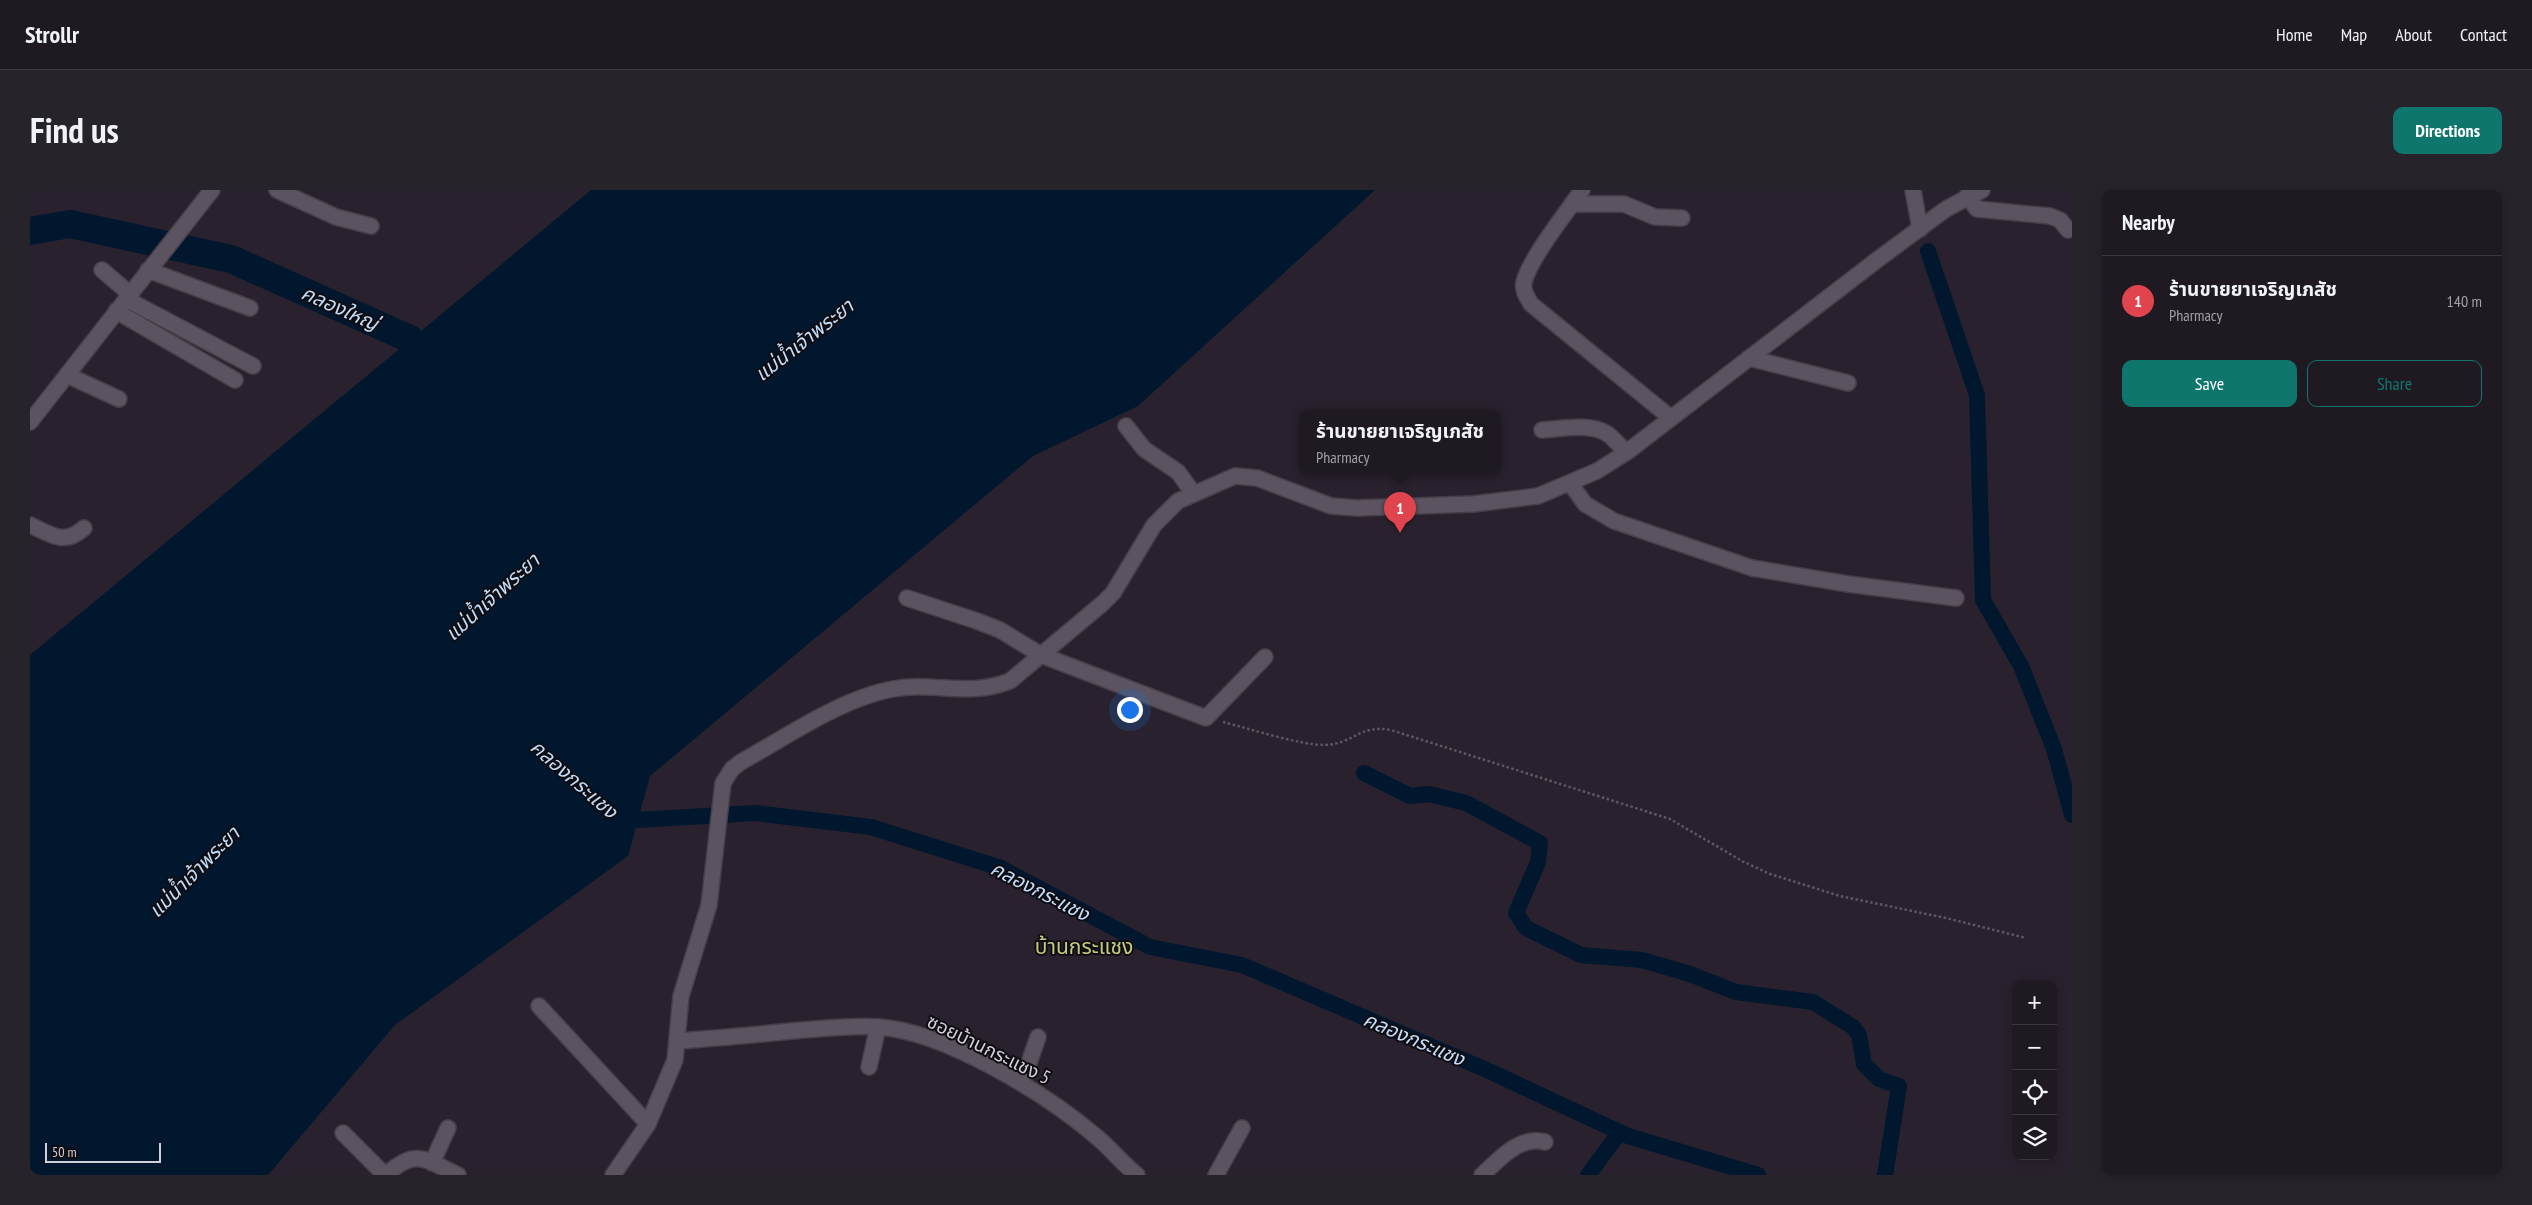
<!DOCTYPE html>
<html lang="en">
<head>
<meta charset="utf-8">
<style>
  body { margin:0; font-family:"PT Sans Narrow","Noto Sans Thai",sans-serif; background:#27232a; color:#f1f3f6 }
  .controls { position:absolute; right:15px; bottom:15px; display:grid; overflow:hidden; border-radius:10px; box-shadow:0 2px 12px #0003 }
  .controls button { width:45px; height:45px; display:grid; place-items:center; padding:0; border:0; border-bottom:1px solid #3c3840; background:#1f1a22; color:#f1f3f6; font:25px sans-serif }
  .scale { position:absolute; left:15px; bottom:12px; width:116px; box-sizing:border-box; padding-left:5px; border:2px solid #d4cfd7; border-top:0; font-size:14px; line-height:18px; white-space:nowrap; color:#d4cfd7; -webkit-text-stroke:4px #100d12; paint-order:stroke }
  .you { position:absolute; left:1099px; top:519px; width:18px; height:18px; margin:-12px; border:4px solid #fff; border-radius:50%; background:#1a73e8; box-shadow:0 0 0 8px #1a73e833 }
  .badge { display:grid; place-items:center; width:32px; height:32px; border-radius:50%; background:#0f766e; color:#fff; font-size:16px; font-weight:700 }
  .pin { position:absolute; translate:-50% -41px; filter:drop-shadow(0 1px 2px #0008) }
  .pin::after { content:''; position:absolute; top:26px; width:18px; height:15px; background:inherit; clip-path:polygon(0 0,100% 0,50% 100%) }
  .popup { position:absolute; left:1269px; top:220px; width:202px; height:65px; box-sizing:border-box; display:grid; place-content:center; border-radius:10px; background:#1f1a22; filter:drop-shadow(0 1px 4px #0005); font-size:16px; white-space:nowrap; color:#a1a1a5 }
  .popup b { font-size:19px; color:#f1f3f6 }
  .popup::after { content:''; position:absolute; left:50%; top:100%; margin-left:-10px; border:10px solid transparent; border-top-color:#1f1a22 }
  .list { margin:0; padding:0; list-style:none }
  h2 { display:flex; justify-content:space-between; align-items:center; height:65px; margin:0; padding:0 20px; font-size:21px }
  h2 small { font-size:16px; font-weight:400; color:#a1a1a5 }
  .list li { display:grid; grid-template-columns:32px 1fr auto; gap:15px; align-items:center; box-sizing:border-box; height:90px; padding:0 20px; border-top:1px solid #3c3840 }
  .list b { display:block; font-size:19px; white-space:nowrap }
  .list p { margin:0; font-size:16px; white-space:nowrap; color:#a1a1a5 }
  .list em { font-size:16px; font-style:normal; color:#a1a1a5 }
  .actions { display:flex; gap:10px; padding:15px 20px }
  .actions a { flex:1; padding:11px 0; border:1px solid #0f766e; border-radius:10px; text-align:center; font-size:18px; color:#0f766e }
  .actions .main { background:#0f766e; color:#fff }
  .icon { flex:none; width:28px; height:28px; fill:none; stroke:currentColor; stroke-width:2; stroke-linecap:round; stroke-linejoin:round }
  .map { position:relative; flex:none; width:2042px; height:985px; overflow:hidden; border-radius:10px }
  header { display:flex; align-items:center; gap:30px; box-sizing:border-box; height:70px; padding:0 25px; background:#1f1a22; border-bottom:1px solid #3c3840 }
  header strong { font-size:24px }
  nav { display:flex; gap:28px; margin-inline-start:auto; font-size:18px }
  .intro { display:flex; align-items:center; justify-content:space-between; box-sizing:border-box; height:120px; padding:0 30px }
  h1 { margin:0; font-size:35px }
  .button { padding:12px 22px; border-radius:10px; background:#0f766e; color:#fff; font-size:18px; font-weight:700 }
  main { display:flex; gap:30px; padding:0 30px }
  aside { flex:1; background:#1f1a22; border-radius:10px; box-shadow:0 2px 12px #0003 }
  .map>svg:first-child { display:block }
  .water { fill:#00172e }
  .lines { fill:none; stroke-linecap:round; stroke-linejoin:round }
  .canal { stroke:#00172e; stroke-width:16 }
  .river { stroke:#00172e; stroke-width:28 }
  .minor-casing { stroke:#443f48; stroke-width:18 }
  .path { stroke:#5e5762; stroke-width:2.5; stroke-dasharray:2.5 2.5; stroke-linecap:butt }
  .minor { stroke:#5b5360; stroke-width:15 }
  .labels { text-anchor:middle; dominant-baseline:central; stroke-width:4; stroke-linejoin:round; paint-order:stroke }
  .street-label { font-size:19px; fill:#d4cfd7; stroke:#100d12 }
  .water-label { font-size:20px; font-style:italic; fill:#c1ddf9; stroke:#100d12 }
  .quarter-label { font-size:21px; fill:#c2cb7e; stroke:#100d12 }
</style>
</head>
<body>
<header>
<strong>Strollr</strong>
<nav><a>Home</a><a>Map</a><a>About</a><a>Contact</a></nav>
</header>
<div class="intro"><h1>Find us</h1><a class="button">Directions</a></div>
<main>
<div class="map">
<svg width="2042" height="985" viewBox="0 0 2042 985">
  <rect width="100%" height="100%" fill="#29222e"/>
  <!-- water -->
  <path class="water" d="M561,0h784l-237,216 -105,50 -383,320 -22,80 -233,169 -127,150h-238v-520z"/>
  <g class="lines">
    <!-- canal -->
    <g class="canal">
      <path d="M1898,61l49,144 6,205 38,66 33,83 18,66"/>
      <path d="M1334,583l46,23 19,-2 37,9 74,40 -2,19 -22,51 10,15 55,27 61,5 48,14 46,18 77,10 40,25 6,8 5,29 15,15 20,7 -14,89"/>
      <path d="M588,628l3,3 134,-8 116,14 130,41 149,79 92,18 247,106 139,65 130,39"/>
      <path d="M1558,985l32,-43"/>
    </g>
    <!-- river -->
    <path class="river" d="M0,41l40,-7 161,35 179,80 28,26"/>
    <defs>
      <g id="minor">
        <path d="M247,0l59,27 35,9"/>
        <path d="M1552,0c-15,22 -52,68 -58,92 -2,8 3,15 7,22l140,114"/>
        <path d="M1883,0l7,39"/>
        <path d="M1937,6l10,13 73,7 10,4 8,10"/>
        <path d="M1542,14h52l31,13 27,1"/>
        <path d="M72,80l28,24"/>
        <path d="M118,80l102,38"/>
        <path d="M96,109l127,67"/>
        <path d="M86,121l119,69"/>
        <path d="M1719,168l99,25"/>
        <path d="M37,185l52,24"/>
        <path d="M0,232l182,-232"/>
        <path d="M1096,236l18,23 34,23 16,22"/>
        <path d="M1512,240c20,-1 46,-7 64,3 7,4 14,14 21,19"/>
        <path d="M1540,293l15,21 29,17 138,47 96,16 108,14"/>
        <path d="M0,335c22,10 34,21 54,3"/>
        <path d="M877,408l70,23 23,9 41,25 165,63 59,-61"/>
        <path d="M509,816l109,118"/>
        <path d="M648,851c38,-3 76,-6 113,-10 29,-2 59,-6 87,-4 67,4 170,68 220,111 14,12 25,26 39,37"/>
        <path d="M839,877l9,-40"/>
        <path d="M992,893l16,-46"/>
        <path d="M313,943l42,42"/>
        <path d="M402,973l16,-35"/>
        <path d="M356,985c31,-28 39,-15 72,0"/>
        <path d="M583,985l35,-51 27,-64 6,-64 28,-91 14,-122 9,-14 9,-7c45,-25 101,-64 152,-73 42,-8 73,9 117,-8l93,-78 10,-10 41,-68 24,-24 57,-25 22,2 74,28 26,2 116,-4 65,-8 59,-25 30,-19 250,-192 69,-51 36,-19"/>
        <path d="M1186,985l26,-47"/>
        <path d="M1452,985c18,-16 37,-40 63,-33"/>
      </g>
    </defs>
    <!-- minor casing -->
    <use href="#minor" class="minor-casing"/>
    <!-- path -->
    <path class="path" d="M1193,532c28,7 76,23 102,23 29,-1 34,-21 66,-15l279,89 72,42 28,13 70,22 106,22 80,20"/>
    <!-- minor -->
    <use href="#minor" class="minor"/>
  </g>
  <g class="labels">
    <!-- street labels -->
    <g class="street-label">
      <text transform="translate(959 859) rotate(26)">ซอยบ้านกระแชง 5</text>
    </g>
    <!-- water labels -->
    <g class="water-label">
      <text transform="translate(310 118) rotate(24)">คลองใหญ่</text>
      <text transform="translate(774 150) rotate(-38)">แม่น้ำเจ้าพระยา</text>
      <text transform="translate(462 407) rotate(-42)">แม่น้ำเจ้าพระยา</text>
      <text transform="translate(544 589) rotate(41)">คลองกระแชง</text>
      <text transform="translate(164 682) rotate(-45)">แม่น้ำเจ้าพระยา</text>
      <text transform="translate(1010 701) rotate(27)">คลองกระแชง</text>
      <text transform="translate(1384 849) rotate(23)">คลองกระแชง</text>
    </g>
    <!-- quarter labels -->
    <g class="quarter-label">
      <text x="1054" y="756">บ้านกระแชง</text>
    </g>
  </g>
</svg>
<div class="controls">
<button>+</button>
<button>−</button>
<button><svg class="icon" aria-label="locate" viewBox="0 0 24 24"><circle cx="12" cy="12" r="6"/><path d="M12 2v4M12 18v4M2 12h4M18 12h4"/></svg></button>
<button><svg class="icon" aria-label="layers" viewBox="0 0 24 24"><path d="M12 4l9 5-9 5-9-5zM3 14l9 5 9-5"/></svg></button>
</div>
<div class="scale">50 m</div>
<div class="you"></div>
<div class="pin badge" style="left:1370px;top:343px;background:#e0444e">1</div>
<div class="popup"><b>ร้านขายยาเจริญเภสัช</b>Pharmacy</div>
</div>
<aside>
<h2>Nearby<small></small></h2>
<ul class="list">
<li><span class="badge" style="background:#e0444e">1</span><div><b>ร้านขายยาเจริญเภสัช</b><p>Pharmacy</p></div><em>140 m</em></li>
</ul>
<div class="actions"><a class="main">Save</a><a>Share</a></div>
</aside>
</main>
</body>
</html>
